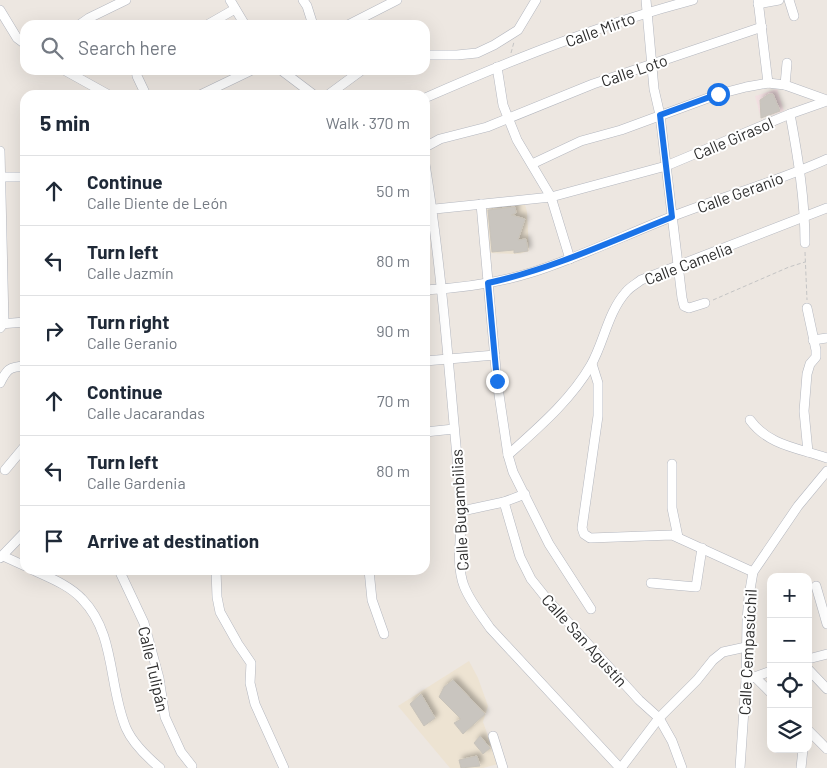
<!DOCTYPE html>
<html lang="en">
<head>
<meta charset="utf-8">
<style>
  body { margin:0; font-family:Barlow,sans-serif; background:#f2f2f3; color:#1f2937 }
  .controls { position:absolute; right:15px; bottom:15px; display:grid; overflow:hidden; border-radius:10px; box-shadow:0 5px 20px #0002 }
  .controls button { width:45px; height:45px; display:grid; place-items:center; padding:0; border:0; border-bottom:1px solid #e0e1e3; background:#fff; color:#1f2937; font:25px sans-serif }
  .stop { position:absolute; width:15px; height:15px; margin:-11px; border:4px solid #1a73e8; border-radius:50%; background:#fff }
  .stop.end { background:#1a73e8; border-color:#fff; box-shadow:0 1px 5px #0008 }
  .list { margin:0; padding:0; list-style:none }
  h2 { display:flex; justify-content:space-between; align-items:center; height:65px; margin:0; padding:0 20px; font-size:21px }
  h2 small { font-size:16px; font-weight:400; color:#747a83 }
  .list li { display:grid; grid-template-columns:32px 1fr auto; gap:15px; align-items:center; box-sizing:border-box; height:70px; padding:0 20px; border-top:1px solid #e0e1e3 }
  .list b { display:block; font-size:19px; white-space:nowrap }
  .list p { margin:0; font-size:16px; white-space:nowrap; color:#747a83 }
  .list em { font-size:16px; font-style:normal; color:#747a83 }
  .icon { flex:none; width:28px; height:28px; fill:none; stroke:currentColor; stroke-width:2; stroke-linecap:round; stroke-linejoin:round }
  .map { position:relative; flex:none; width:827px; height:768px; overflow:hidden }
  .search { position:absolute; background:#fff; box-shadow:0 5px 20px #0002; left:20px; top:20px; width:410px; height:55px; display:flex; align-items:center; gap:12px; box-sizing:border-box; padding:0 18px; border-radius:15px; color:#747a83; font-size:19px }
  .panel { position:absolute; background:#fff; box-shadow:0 5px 20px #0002; left:20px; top:90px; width:410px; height:485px; border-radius:15px }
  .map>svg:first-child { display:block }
  .education { fill:#ede3d2 }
  .medical { fill:#f2dfe1 }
  .building { fill:#c9c5bf; stroke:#c8c3ba; filter:url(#shadow) }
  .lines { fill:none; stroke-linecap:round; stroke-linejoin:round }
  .minor-casing { stroke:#b4b7bf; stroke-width:10 }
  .path { stroke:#c4c4c4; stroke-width:1; stroke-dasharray:4 2.5; stroke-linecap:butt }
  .minor { stroke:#fff; stroke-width:9 }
  .route { stroke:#1a73e8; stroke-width:6 }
  .labels { text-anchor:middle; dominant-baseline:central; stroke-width:4; stroke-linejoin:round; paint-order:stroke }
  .street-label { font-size:16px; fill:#2d2d2d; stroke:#fff }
</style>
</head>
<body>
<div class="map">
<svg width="827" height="768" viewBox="0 0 827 768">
  <defs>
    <filter id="shadow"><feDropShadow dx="3.5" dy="-3.5" stdDeviation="2.5" flood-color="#0004"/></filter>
  </defs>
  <rect width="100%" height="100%" fill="#ede7e1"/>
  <!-- education -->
  <g class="education">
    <path d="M524,201l3,11 2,39 -10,3 -30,-1 -6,-47z"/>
    <path d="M469,661l9,17 10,28 -5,16 15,42 -15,4h-33l-52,-62z"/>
  </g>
  <!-- medical -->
  <path class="medical" d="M777,89l7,22 -23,7 -6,-22z"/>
  <!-- building -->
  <g class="building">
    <path d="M769,94h4l7,17 -19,7 -1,-18z"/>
    <path d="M515,207l1,6 -5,2 14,4 -7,21 8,-1 2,12 -14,2v-3l-22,2 -4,-42z"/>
    <path d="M453,680l32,34 -22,20 -9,-11 7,-4 -22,-22 5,-10z"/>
    <path d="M421,694l14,24 -11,8 -14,-22z"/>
    <path d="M480,736l10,12 -7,6 -9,-11z"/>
    <path d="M477,756l3,10 -19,2 -2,-8z"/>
  </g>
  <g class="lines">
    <defs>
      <g id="minor">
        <path d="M230,0l15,25"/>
        <path d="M303,0l4,6 6,19"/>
        <path d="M646,0l8,89 6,26 22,183 2,8 5,2 16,-5"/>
        <path d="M758,0l10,83"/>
        <path d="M789,0l5,16"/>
        <path d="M758,4l21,-4"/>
        <path d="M0,10l17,28 8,6"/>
        <path d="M79,25l10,-7 37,-18"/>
        <path d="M207,25l28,-16"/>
        <path d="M348,25l49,-25"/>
        <path d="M425,55h32l20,-2 17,-8 24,-15 18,-30"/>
        <path d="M497,67l6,38 14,35 34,57 19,62"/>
        <path d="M64,70l45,25"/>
        <path d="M136,70l1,6 9,19"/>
        <path d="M281,70l33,25"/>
        <path d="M785,85l2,-22"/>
        <path d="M200,95l52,-25"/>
        <path d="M328,95l34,-25"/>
        <path d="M425,98c87,-38 176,-74 268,-98"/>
        <path d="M790,114c8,43 15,86 15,129"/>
        <path d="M425,148l2,-2 13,-7 47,-12 106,-43 169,-57"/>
        <path d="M0,151l4,172 -4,5"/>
        <path d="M425,164c18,111 25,224 36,335 3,28 -7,60 3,87 6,15 17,29 26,42l130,140"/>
        <path d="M532,164l49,-23 40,-11 98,-36 27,-7 22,-4 17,2 42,15"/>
        <path d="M0,177h25"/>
        <path d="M481,204l16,177 11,74 5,17 36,72 42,65"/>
        <path d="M425,210l126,-13 115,-31 124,-52 37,-13"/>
        <path d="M425,290c36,-2 73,-7 108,-18 47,-15 92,-37 138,-55 51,-20 105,-35 156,-58"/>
        <path d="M807,308l9,42v7l-6,7 -3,10 -3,37 4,41"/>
        <path d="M0,324l25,-2"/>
        <path d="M813,340l14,-2"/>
        <path d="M425,361l70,-6"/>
        <path d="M592,364l6,19v33l-16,112 2,6 6,4 82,-3 81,37"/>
        <path d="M0,383c7,-14 9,-16 25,-17"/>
        <path d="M750,420c19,26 49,28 77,38"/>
        <path d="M425,432l29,-3"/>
        <path d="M508,455c30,-27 63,-55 83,-90 13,-23 17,-53 35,-73 4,-5 10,-8 15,-12l186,-72"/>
        <path d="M672,464v44l6,29"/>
        <path d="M5,470l20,-24"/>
        <path d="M504,502l16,55 11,22 16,20 92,101 20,18 13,23 10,27"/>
        <path d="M462,511l42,-9 21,-8"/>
        <path d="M3,556l22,10"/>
        <path d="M0,558l25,-26"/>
        <path d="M33,570c17,8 36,15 49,29 34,35 26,86 44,129 7,16 21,29 34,40"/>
        <path d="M119,570l25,53 15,55 6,39 16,35 11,14"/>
        <path d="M216,570l1,27 3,15 18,32 13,19 -1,20 5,21 29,64"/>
        <path d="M369,570l3,30 12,34"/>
        <path d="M651,583l45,4 6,-39"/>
        <path d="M816,586l11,38"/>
        <path d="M808,659l19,-5"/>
        <path d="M808,669l19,20"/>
        <path d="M755,677l16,16"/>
        <path d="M746,680l25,-9"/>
        <path d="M808,730l19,19"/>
        <path d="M493,736l10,32"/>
        <path d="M621,768l38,-50 38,-38 16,-20 10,-8 23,-5"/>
        <path d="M740,768l6,-88 1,-59 2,-25 4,-24 45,-66 29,-35"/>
        <path d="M801,768l2,-19"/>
      </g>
    </defs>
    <!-- minor casing -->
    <use href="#minor" class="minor-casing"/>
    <!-- path -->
    <g class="path">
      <path d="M511,53l3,-11"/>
      <path d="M805,252l2,48"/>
      <path d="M713,300l76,-33 16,-5"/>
    </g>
    <!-- minor -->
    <use href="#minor" class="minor"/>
  </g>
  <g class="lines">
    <!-- route -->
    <path class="route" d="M497,381l-9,-98c64,-14 124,-42 184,-66l-12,-102 58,-21"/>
  </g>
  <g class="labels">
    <!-- street labels -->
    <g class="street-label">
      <text transform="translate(600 29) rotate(-20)">Calle Mirto</text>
      <text transform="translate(634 70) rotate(-19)">Calle Loto</text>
      <text transform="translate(733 138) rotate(-23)">Calle Girasol</text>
      <text transform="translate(740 192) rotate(-20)">Calle Geranio</text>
      <text transform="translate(688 263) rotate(-21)">Calle Camelia</text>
      <text transform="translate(459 510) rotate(-93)">Calle Bugambilias</text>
      <text transform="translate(585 640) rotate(48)">Calle San Agustín</text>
      <text transform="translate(747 652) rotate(-87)">Calle Cempasúchil</text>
      <text transform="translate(154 669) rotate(77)">Calle Tulipán</text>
    </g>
  </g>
</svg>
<div class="controls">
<button>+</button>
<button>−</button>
<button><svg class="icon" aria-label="locate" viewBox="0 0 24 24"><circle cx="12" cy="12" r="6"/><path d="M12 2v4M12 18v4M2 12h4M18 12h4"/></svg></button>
<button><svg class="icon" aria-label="layers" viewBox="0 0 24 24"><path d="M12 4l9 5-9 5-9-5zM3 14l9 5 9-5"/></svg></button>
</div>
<div class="stop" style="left:718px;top:94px"></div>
<div class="stop end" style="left:497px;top:381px"></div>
<div class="search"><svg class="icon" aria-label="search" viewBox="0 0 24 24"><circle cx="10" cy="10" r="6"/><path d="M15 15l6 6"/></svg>Search here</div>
<section class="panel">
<h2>5 min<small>Walk · 370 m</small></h2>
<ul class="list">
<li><svg class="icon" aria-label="ahead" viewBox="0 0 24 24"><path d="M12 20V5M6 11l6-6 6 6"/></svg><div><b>Continue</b><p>Calle Diente de León</p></div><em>50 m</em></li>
<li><svg class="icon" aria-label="left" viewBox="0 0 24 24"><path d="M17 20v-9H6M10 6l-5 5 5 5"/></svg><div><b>Turn left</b><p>Calle Jazmín</p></div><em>80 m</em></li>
<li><svg class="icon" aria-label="right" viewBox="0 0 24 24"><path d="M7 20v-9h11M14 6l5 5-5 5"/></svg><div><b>Turn right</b><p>Calle Geranio</p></div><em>90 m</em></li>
<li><svg class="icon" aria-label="ahead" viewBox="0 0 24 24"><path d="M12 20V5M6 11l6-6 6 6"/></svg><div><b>Continue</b><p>Calle Jacarandas</p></div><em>70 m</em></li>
<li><svg class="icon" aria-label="left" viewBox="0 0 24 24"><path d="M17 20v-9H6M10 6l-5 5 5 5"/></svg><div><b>Turn left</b><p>Calle Gardenia</p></div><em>80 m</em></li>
<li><svg class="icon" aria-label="arrive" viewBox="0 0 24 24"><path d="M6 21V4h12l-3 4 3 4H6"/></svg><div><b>Arrive at destination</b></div></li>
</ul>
</section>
</div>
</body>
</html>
